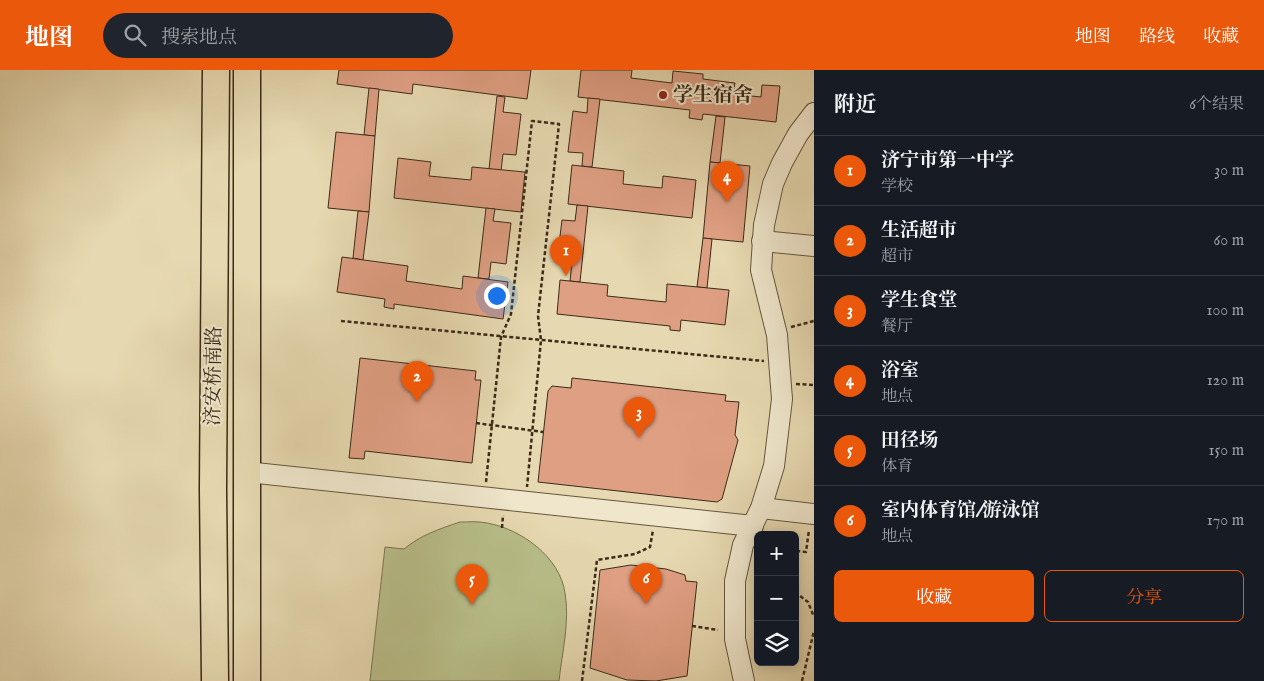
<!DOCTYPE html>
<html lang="zh">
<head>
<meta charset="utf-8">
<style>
  body { margin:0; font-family:"IM FELL English","Noto Serif SC",serif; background:#20242c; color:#f1f3f6 }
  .controls { position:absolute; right:15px; bottom:15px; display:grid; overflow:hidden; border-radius:8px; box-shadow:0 2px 12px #0003 }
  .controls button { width:45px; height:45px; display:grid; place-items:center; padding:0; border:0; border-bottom:1px solid #363941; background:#171b24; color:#f1f3f6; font:25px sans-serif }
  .you { position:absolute; left:496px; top:225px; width:18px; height:18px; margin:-12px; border:4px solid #fff; border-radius:50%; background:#1a73e8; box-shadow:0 0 0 8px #1a73e833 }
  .badge { display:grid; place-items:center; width:32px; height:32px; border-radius:50%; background:#ea580c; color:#fff; font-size:16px; font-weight:700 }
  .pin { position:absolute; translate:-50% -41px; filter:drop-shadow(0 1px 2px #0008) }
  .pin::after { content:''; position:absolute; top:26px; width:18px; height:15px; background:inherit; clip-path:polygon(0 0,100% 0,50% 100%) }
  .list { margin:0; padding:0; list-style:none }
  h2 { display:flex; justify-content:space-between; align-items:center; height:65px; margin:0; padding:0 20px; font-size:21px }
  h2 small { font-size:16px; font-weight:400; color:#9ea1a6 }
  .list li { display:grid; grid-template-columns:32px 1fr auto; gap:15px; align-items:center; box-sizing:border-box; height:70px; padding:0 20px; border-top:1px solid #363941 }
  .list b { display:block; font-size:19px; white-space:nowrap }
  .list p { margin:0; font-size:16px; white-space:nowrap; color:#9ea1a6 }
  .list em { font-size:16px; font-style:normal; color:#9ea1a6 }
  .actions { display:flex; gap:10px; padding:15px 20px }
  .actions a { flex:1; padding:11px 0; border:1px solid #ea580c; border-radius:8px; text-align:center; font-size:18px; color:#ea580c }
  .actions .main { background:#ea580c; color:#fff }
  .icon { flex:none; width:28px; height:28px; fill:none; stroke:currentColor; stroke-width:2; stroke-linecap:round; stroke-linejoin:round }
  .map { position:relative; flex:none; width:814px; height:611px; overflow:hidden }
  header { display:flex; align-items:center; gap:30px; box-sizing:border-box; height:70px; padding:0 25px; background:#ea580c; color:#fff }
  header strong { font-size:24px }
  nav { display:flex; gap:28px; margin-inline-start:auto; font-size:18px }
  .search { width:350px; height:45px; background:#20242c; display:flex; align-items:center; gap:12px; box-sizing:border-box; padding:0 18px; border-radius:28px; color:#9ea1a6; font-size:19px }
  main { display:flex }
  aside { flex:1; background:#171b24 }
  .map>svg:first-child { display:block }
  .green { fill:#b8be89; stroke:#7a7450 }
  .building { fill:#df9f83; stroke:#3b2b18 }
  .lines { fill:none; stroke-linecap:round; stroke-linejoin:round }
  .minor-casing { stroke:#66563e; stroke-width:22 }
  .major-casing { stroke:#3b2b18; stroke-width:29 }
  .path { stroke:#3b2b18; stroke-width:2.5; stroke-dasharray:4 2.5; stroke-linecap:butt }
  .minor { stroke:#efe6cc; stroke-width:20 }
  .major { stroke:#e6d8b0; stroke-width:26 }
  .poi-dot { fill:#8f2418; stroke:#efe6cc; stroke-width:2 }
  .labels { text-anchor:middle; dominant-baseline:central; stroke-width:4; stroke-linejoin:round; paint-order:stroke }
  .poi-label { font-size:20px; font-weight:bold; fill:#3b2b18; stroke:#efe6cc; text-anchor:start }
  .street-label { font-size:20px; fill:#3b2b18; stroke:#efe6cc }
</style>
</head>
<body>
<header>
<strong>地图</strong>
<div class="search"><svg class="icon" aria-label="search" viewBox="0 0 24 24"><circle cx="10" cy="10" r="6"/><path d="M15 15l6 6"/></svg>搜索地点</div>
<nav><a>地图</a><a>路线</a><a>收藏</a></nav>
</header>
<main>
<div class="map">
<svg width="814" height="611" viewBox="0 0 814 611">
  <rect width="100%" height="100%" fill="#e6d8b0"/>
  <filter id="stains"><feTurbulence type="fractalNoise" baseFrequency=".004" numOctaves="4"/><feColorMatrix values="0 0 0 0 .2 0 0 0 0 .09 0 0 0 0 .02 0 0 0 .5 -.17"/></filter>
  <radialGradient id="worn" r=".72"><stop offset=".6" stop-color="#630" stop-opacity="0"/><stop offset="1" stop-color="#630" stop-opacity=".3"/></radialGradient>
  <!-- green -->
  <path class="green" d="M460,452c8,0 18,-1 27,1 34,6 73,34 78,70 5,28 -3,60 -6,88h-189l15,-134 19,2c17,-14 35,-20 56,-27z"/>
  <!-- building -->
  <g class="building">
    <path d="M339,0h192l-4,29 -114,-15 -1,10 -75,-10z"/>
    <path d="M581,0h51l-1,8 41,5 1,-12 30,3v5l32,4 -2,11 28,3 1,-12 18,1 -4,36 -73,-8 -1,6 -13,-2 1,-8 -112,-13z"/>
    <path d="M369,18l10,1 -4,47 -11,-1z"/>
    <path d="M497,26l8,1 -2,15 18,2 -5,41 -13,-1 -2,17 -12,-2z"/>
    <path d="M588,28l12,1 -8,68 -10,-1 1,-13 -15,-1 5,-41 14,2z"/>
    <path d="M716,46l9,1 -5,46 -10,-1z"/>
    <path d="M336,62l39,4 -6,76 -41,-4z"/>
    <path d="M398,88l33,4 -2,14 42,4 1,-13 53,5 -4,40 -127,-14z"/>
    <path d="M710,92l40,4 -7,76 -40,-4z"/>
    <path d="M572,95l52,6 -1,13 39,4 1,-12 33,4 -4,38 -124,-14z"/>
    <path d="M577,135l11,1 -8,76 -10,-1 2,-19 -15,-1 5,-41 13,1z"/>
    <path d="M486,138l9,1 -2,12 18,2 -5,41 -15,-2 -2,17 -11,-1z"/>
    <path d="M358,141l11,1 -6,48 -10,-2z"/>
    <path d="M703,168l9,1 -5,49 -10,-1z"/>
    <path d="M342,187l66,9 -2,15 56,8 1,-13 45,6 -5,37 -109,-15v5l-10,-2 1,-8 -48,-7z"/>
    <path d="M560,210l48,5 -1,11 59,6 1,-18 62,6 -4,35 -44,-5 -1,11 -10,-1v-4l-113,-12z"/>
    <path d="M360,288l116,13 -1,9h6l-9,83 -107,-12 -1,8 -15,-1z"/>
    <path d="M572,308l154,17 -1,6 14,1 -4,33 3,5 -16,59 -5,3 -179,-20 10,-91 4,-5 19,2z"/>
    <path d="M631,495l35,4 19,6 1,6 11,1 -10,94 -31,5 -29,-1 -37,-12 10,-98z"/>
  </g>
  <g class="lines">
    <defs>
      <g id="minor">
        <path d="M762,171l52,5"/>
        <path d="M247,402l506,54"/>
        <path d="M761,438l53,6"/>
        <path d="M744,611l-9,-42v-58l8,-36 18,-37 13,-42 8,-67 -5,-64 -16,-65 3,-45 9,-41 9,-21 16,-29 16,-21"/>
      </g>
      <g id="major">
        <path d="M247,0v611"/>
        <path d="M215,611l-2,-192 3,-419"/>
      </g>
    </defs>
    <!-- minor casing -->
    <use href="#minor" class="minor-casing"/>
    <!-- major casing -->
    <use href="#major" class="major-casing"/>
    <!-- path -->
    <g class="path">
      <path d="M341,251l423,40"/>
      <path d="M791,257l23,-6"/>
      <path d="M796,314l18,1"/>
      <path d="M476,353l67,9"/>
      <path d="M486,412l15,-145 10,-23 21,-193 27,3 -21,192 3,24 -14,147"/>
      <path d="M502,458l1,-13"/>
      <path d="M795,488l2,-7 9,1 3,-22"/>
      <path d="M795,522l13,10 6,15"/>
      <path d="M692,556l26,4"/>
      <path d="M582,611l15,-121 38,-6 15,-7 3,-17"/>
      <path d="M802,611l12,-50"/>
    </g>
    <!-- minor -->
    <use href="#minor" class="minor"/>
    <!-- major -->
    <use href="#major" class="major"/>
  </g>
  <!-- markers -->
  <circle class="poi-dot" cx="663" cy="25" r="5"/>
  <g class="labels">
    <!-- poi labels -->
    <g class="poi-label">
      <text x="673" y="25">学生宿舍</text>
    </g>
    <!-- street labels -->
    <g class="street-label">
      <text transform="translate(214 306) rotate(-89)">济安桥南路</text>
    </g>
  </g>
  <rect width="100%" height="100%" filter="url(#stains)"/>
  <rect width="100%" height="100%" fill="url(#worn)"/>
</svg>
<div class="controls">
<button>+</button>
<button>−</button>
<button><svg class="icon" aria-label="layers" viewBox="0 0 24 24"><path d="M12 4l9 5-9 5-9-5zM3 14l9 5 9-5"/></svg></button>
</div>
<div class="you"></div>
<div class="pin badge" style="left:566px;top:206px">1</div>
<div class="pin badge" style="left:417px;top:332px">2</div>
<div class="pin badge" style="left:639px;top:368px">3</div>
<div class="pin badge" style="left:727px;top:132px">4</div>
<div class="pin badge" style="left:472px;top:535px">5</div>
<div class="pin badge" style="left:646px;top:534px">6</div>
</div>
<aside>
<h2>附近<small>6个结果</small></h2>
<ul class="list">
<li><span class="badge">1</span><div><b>济宁市第一中学</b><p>学校</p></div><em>30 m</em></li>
<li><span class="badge">2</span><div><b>生活超市</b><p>超市</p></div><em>60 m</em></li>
<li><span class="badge">3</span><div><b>学生食堂</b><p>餐厅</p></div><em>100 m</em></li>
<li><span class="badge">4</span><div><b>浴室</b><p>地点</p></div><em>120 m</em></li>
<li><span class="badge">5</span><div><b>田径场</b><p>体育</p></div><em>150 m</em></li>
<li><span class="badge">6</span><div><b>室内体育馆/游泳馆</b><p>地点</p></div><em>170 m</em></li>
</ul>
<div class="actions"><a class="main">收藏</a><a>分享</a></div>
</aside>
</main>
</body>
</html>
